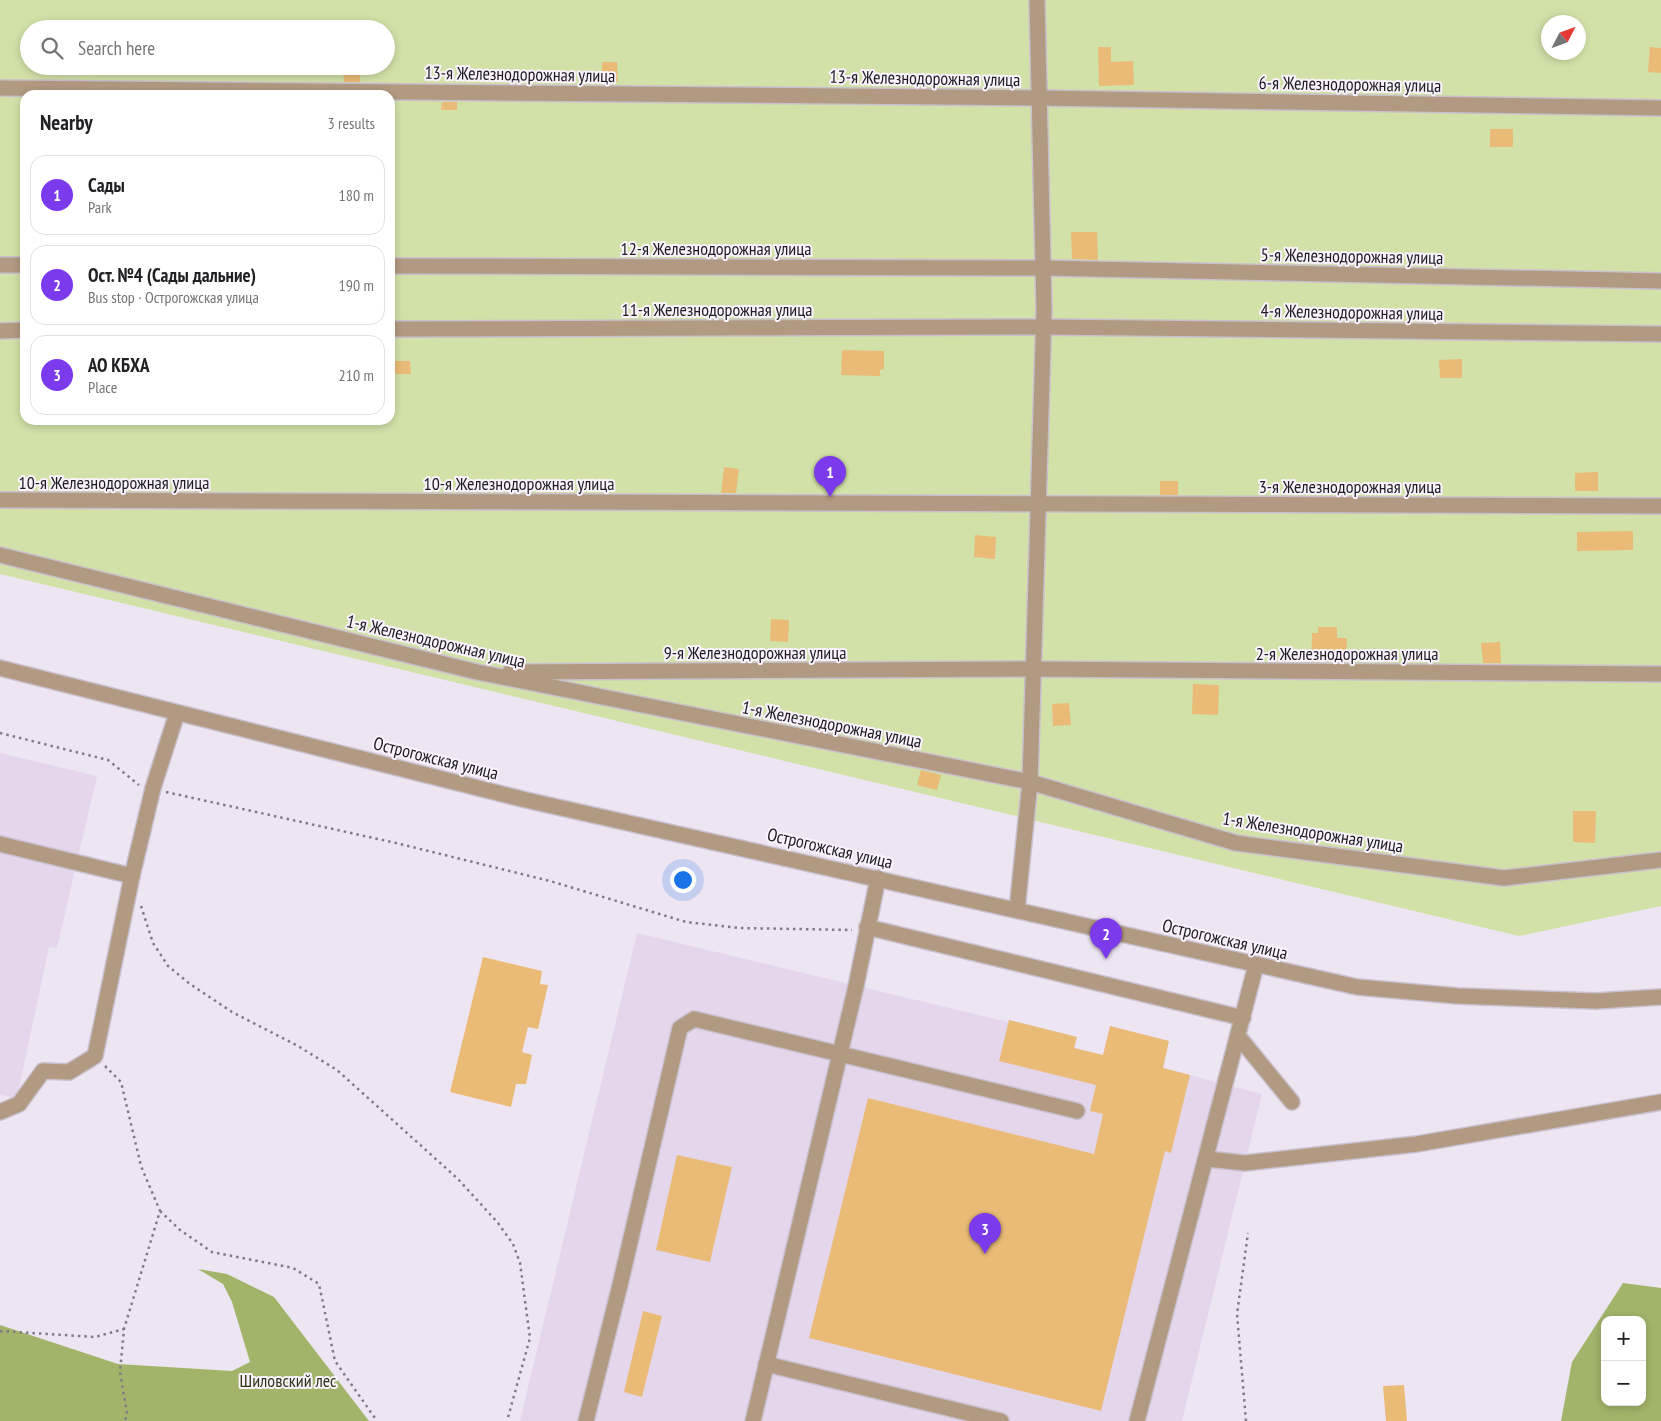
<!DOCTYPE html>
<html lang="en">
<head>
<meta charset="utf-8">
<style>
  body { margin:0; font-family:"PT Sans Narrow",sans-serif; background:#f6f6f6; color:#202124 }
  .controls { position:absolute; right:15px; bottom:15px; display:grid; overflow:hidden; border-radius:10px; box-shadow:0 2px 8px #0003 }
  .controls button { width:45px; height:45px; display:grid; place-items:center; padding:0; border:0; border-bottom:1px solid #e0e0e0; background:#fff; color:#202124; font:25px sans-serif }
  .compass { position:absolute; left:1541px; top:15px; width:45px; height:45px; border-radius:50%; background:#fff; box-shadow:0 2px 8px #0003; rotate:48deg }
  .you { position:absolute; left:682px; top:879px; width:18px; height:18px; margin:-12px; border:4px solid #fff; border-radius:50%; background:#1a73e8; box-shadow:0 0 0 8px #1a73e833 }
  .badge { display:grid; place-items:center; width:32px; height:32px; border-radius:50%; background:#7c3aed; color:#fff; font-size:16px; font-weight:700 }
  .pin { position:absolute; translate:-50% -41px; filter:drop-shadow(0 1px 2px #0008) }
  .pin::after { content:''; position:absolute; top:26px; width:18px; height:15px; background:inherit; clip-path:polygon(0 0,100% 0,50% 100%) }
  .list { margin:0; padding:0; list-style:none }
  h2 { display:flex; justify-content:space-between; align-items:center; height:65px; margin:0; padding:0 20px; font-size:21px }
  h2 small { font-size:16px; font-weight:400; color:#757577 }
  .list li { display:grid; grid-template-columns:32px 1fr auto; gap:15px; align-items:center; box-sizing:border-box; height:80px; margin:0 10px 10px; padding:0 10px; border:1px solid #e0e0e0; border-radius:15px }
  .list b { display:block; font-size:19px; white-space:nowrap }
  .list p { margin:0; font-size:16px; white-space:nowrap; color:#757577 }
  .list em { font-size:16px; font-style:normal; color:#757577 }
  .icon { flex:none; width:28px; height:28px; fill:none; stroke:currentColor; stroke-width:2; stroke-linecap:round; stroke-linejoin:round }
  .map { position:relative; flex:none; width:1661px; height:1421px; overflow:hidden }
  .search { position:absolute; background:#fff; box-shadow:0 2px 8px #0003; left:20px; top:20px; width:375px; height:55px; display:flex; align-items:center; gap:12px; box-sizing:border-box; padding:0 18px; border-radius:28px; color:#757577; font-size:19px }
  .panel { position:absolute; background:#fff; box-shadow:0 2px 8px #0003; left:20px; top:90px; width:375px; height:335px; border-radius:15px }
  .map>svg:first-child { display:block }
  .built { fill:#e4d7ec }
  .green { fill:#d2e1a8; fill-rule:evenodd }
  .forest { fill:#a2b46a; fill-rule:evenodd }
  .building { fill:#eabb77 }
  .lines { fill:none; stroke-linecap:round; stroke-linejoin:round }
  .minor-casing { stroke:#c9c0cd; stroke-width:18 }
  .path { stroke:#817a83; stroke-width:2.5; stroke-dasharray:2.5 4; stroke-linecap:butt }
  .minor { stroke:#b29981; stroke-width:15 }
  .labels { text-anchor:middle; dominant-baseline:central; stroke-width:4; stroke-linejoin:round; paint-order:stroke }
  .street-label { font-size:18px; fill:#1e1a1f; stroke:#faf3fe }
  .park-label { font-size:18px; fill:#2d3514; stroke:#faf3fe }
</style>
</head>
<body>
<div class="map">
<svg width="1661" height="1421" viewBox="0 0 1661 1421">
  <rect width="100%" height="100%" fill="#eee5f3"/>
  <!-- built -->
  <g class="built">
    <path d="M0,753l97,23 -40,172 -8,-1 -32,151 -17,-3z"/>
    <path d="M637,933l371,89 1,-2 68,17 -2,11 28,7 7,-29 59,15 -6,27 99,26 -80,327h-662z"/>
  </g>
  <!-- green -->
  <path class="green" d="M0,0h1661v906l-142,30 -1519,-362zM1548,22h30v30h-30zM29,29h357v37h-357zM25,95h365v325h-365z"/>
  <!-- forest -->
  <g class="forest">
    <path d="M198,1269l29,5 47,23 95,124h-369v-96l118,39 114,7 18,-9 -18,-60 -9,-18z"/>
    <path d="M1623,1283l38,5v133h-100l11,-59zM1605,1320h37v82h-37z"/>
  </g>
  <!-- building -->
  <g class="building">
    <path d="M1098,47h13v15l22,-1 1,24 -35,1z"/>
    <path d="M1650,47l11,1v25l-13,-1z"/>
    <path d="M602,62h15l1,20h-16z"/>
    <path d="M343,66h17v16h-16z"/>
    <path d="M442,102h15v8h-16z"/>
    <rect x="1490" y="129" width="23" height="18"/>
    <path d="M1071,232h26l1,28 -26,-1z"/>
    <path d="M842,350l42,1v18l-4,1v6l-39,-1z"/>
    <path d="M1462,359v19h-22l-1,-18z"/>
    <path d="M390,361h20l1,13h-21z"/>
    <path d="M724,467l15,2 -3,24h-15z"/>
    <path d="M1598,472v19h-23v-18z"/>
    <rect x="1160" y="481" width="18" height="14"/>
    <path d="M1633,531v19l-56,1v-19z"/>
    <path d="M975,535l21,2 -1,22 -21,-2z"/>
    <path d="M771,619l18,1 -1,22 -18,-1z"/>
    <path d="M1318,627h19v11h10l-1,24h-35l1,-29h6z"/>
    <path d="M1500,642l1,21h-18l-2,-20z"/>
    <path d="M1193,684l26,1 -1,30 -26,-1z"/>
    <path d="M1069,703l2,22 -18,1 -1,-22z"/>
    <path d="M921,770l20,5 -4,15 -20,-5z"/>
    <path d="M1573,811h23l-1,32 -22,-1z"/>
    <path d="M483,957l59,14 -2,13 8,1 -10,44 -10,-2 -6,25 10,3 -6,29h-10l-5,23 -61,-15z"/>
    <path d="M1009,1020l68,17 -3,11 29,7 7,-29 59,15 -6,27 27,7 -19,78 -6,-2 -64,260 -292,-73 59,-240 226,56 9,-40 -13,-3 6,-26 -97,-24z"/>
    <path d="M677,1155l55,12 -22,95 -54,-12z"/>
    <path d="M643,1311l19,5 -20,81 -18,-5z"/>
    <path d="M1404,1385l3,36h-21l-3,-35z"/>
  </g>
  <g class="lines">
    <defs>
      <g id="minor">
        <path d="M0,88l1039,10 622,10"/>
        <path d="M0,265h25"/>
        <path d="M390,266l653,2 618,13"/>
        <path d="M390,329l653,-2 618,7"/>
        <path d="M0,331l25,-1"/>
        <path d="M0,500l1661,6"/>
        <path d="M0,555l477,117 553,110 206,61 268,35 157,-18"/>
        <path d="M0,668l526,132 831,187 101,9 138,5 65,-4"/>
        <path d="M510,672l523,-3 628,5"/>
        <path d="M0,844l132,32"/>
        <path d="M1017,910l13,-128 14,-472 -7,-310"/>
        <path d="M867,927l376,91"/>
        <path d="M1238,1036l54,66"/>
        <path d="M0,1112l19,-8 24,-33 26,1 26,-16 37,-180 21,-88 24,-75"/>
        <path d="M1207,1159l38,4 172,-19 244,-42"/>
        <path d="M766,1364l235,57"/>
        <path d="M586,1421l34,-136 60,-257 14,-9 383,92"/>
        <path d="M753,1421l103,-435 22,-108"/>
        <path d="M1137,1421l119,-456"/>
      </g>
    </defs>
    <!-- minor casing -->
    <use href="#minor" class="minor-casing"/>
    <!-- path -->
    <g class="path">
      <path d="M0,733l108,27 31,25"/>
      <path d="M166,792l230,51 154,38 136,41 53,6 113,2"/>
      <path d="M141,906l12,37 15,23 22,18 42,28 66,34 39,24 121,109 40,44 15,21 7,19 10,75 -23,83"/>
      <path d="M105,1066l16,16 20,84 19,45 -36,118 -4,43 7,41 -2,8"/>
      <path d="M160,1211l20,19 32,22 81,16 26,16 16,77 42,60"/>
      <path d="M0,1331l95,6 29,-8"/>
      <path d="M1246,1421l-9,-107 11,-81"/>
    </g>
    <!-- minor -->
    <use href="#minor" class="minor"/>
  </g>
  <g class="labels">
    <!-- street labels -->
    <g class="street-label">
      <text transform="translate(520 74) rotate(1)">13-я Железнодорожная улица</text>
      <text transform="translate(925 78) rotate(1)">13-я Железнодорожная улица</text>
      <text transform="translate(1350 84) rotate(1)">6-я Железнодорожная улица</text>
      <text x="716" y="248">12-я Железнодорожная улица</text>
      <text transform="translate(1352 256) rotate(1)">5-я Железнодорожная улица</text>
      <text x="717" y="309">11-я Железнодорожная улица</text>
      <text transform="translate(1352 312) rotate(1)">4-я Железнодорожная улица</text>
      <text x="114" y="482">10-я Железнодорожная улица</text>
      <text x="519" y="483">10-я Железнодорожная улица</text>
      <text x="1350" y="486">3-я Железнодорожная улица</text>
      <text transform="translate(436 641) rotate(13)">1-я Железнодорожная улица</text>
      <text x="755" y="652">9-я Железнодорожная улица</text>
      <text x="1347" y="653">2-я Железнодорожная улица</text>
      <text transform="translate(832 724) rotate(11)">1-я Железнодорожная улица</text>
      <text transform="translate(436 758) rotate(14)">Острогожская улица</text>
      <text transform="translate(1313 832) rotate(9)">1-я Железнодорожная улица</text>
      <text transform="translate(830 848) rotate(13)">Острогожская улица</text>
      <text transform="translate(1225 939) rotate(13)">Острогожская улица</text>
    </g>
    <!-- park labels -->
    <g class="park-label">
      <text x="288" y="1380">Шиловский лес</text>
    </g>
  </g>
</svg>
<div class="controls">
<button>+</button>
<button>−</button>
</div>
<svg class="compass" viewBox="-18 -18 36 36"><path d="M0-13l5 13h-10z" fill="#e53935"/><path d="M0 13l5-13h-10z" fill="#757577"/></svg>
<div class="you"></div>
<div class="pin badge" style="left:830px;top:497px">1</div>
<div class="pin badge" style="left:1106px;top:959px">2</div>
<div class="pin badge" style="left:985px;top:1254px">3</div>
<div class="search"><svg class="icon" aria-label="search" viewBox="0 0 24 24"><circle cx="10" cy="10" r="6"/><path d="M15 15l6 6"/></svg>Search here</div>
<section class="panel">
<h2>Nearby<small>3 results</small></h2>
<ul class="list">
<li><span class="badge">1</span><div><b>Сады</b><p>Park</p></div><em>180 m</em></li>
<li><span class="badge">2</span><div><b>Ост. №4 (Сады дальние)</b><p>Bus stop · Острогожская улица</p></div><em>190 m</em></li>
<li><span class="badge">3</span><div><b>АО КБХА</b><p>Place</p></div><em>210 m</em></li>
</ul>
</section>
</div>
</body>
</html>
